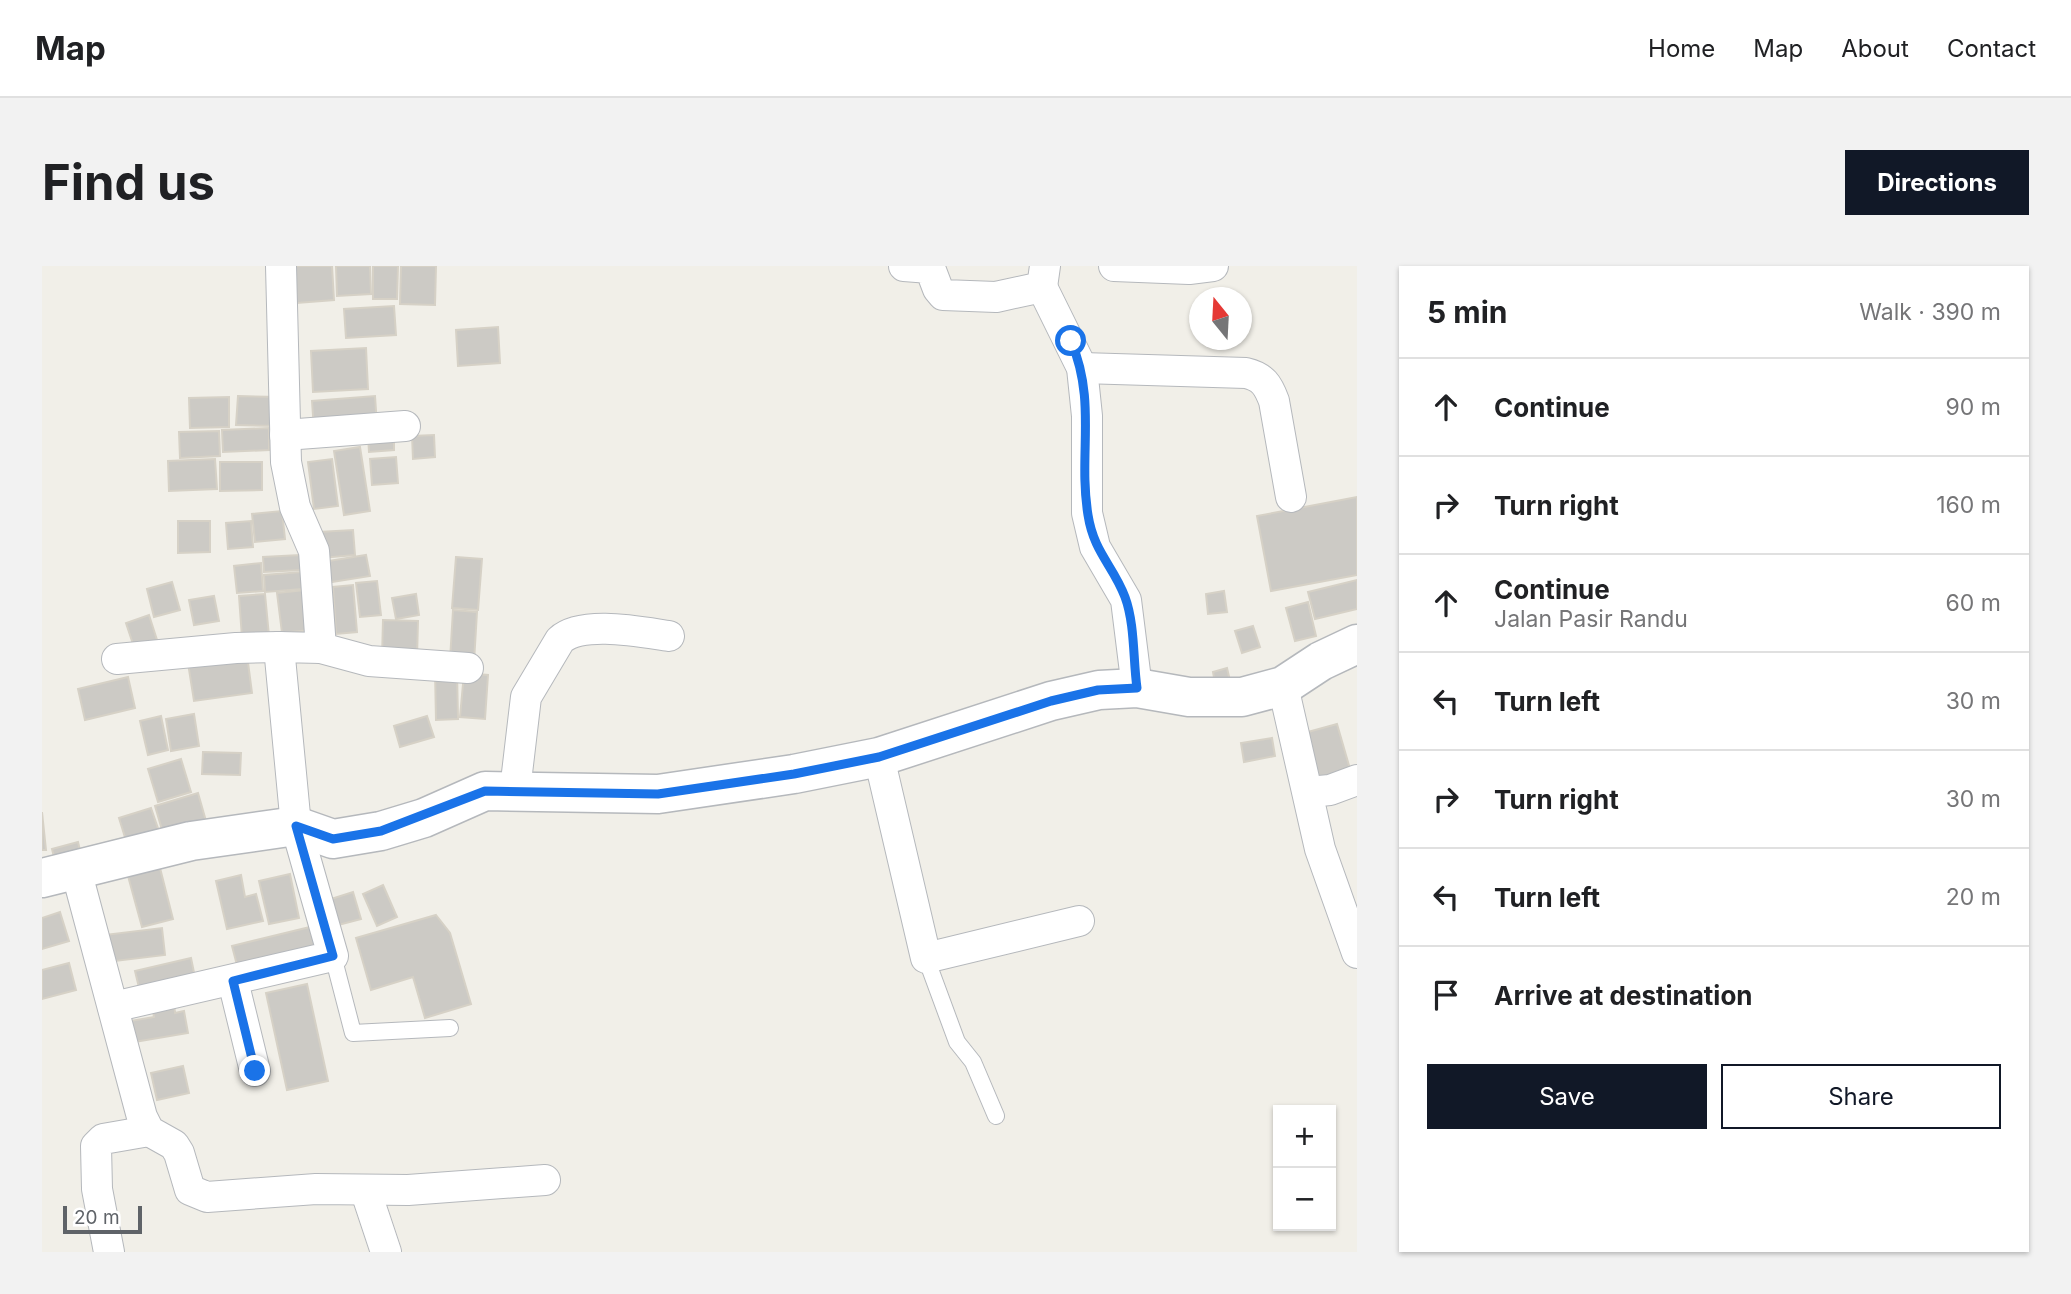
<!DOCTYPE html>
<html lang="en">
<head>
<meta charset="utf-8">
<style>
  body { margin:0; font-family:Inter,sans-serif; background:#f2f2f2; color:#202124 }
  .controls { position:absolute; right:21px; bottom:21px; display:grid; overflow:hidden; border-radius:0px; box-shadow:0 2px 5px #0004 }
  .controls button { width:63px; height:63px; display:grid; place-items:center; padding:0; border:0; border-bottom:2px solid #e0e0e0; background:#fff; color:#202124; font:35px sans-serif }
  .compass { position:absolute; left:1147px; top:21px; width:63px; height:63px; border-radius:50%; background:#fff; box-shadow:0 2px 5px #0004; rotate:342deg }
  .scale { position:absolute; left:21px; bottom:18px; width:79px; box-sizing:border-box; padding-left:7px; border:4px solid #5f6368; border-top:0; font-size:19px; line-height:24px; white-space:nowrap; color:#5f6368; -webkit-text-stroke:5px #fff; paint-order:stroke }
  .stop { position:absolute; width:21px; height:21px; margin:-16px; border:5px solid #1a73e8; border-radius:50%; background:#fff }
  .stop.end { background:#1a73e8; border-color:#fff; box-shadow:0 2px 7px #0008 }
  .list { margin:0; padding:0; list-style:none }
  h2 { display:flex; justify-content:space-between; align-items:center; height:91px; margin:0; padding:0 28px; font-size:30px }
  h2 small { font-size:23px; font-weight:400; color:#757577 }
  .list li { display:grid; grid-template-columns:46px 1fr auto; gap:21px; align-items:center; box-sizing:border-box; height:98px; padding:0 28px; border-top:2px solid #e0e0e0 }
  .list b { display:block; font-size:26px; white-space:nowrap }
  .list p { margin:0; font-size:23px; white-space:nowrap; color:#757577 }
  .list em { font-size:23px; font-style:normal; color:#757577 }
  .actions { display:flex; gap:14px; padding:21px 28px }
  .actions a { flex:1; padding:16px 0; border:2px solid #111827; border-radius:0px; text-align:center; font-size:24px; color:#111827 }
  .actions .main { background:#111827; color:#fff }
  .icon { flex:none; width:38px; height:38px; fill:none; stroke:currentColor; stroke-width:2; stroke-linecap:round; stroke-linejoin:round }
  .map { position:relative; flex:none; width:1315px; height:986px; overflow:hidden; border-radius:0px }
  header { display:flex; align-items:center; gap:42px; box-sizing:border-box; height:98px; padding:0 35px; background:#fff; border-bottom:2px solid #e0e0e0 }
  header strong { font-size:33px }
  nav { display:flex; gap:38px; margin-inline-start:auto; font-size:24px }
  .intro { display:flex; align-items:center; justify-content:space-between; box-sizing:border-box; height:168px; padding:0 42px }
  h1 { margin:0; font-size:49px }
  .button { padding:18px 32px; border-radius:0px; background:#111827; color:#fff; font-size:24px; font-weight:700 }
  main { display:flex; gap:42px; padding:0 42px }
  aside { flex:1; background:#fff; border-radius:0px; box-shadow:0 2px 5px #0004 }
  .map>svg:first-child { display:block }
  .building { fill:#cccac5; stroke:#d6d1c6; stroke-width:2 }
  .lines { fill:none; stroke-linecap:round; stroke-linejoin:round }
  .service-casing { stroke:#b5b8bc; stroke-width:18 }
  .minor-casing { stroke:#b5b8bc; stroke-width:32 }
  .tertiary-casing { stroke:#b5b8bc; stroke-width:41 }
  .service { stroke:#fff; stroke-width:16 }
  .minor { stroke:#fff; stroke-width:30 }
  .tertiary { stroke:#fff; stroke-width:38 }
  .route { stroke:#1a73e8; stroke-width:9 }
</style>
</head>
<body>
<header>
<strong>Map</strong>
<nav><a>Home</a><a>Map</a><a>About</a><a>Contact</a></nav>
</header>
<div class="intro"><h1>Find us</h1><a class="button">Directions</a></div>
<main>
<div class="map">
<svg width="1315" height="986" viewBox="0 0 1315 986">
  <rect width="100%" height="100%" fill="#f1efe8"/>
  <!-- building -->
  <g class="building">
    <path d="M253,0h37l2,34 -37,3z"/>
    <path d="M294,0h34l1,28 -34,2z"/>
    <path d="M331,0h25l-1,33h-24z"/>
    <path d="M359,0h35l-1,39 -35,-1z"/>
    <path d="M352,40l2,29 -50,3 -2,-29z"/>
    <path d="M456,61l2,36 -42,3 -2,-36z"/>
    <path d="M324,82l2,41 -55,3 -2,-41z"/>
    <path d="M196,130l40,1 -1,29 -41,-1z"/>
    <path d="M333,130l2,29 -63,5 -2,-29z"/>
    <path d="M187,131v30l-39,1 -1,-30z"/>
    <path d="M227,162v22l-46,2 -1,-22z"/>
    <path d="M177,165l1,25 -40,2 -1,-26z"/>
    <path d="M352,168v16l-25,2 -1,-17z"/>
    <path d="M392,169l1,22 -22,2 -1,-23z"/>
    <path d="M318,181l10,64 -26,4 -10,-64z"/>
    <path d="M354,191l2,26 -26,2 -2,-26z"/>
    <path d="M173,193l2,30 -48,2 -1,-30z"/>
    <path d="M290,193l6,47 -24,3 -6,-47z"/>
    <path d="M178,196h42v28l-42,1z"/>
    <path d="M1315,231v78l-86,16 -14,-75z"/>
    <path d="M240,245l3,28 -30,3 -3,-28z"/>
    <path d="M136,255h32v31l-32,1z"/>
    <path d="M209,255l2,26 -25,2 -2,-26z"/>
    <path d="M311,264l2,25 -34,3 -2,-26z"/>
    <path d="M258,289l1,15 -37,2 -1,-15z"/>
    <path d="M324,289l4,21 -51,8 -3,-21z"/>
    <path d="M414,291l26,2 -4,51 -26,-2z"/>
    <path d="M219,297l2,28 -26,2 -3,-27z"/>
    <path d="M260,306l1,17 -38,3 -1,-17z"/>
    <path d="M1315,314v29l-42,10 -7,-27z"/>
    <path d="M335,315l4,34 -21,2 -4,-34z"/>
    <path d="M130,316l8,28 -26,7 -7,-28z"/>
    <path d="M311,319l4,47 -21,2 -3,-47z"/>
    <path d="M263,324l5,40 -28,3 -5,-40z"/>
    <path d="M1182,325l3,21 -19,2 -2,-20z"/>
    <path d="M223,328l4,42 -27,2 -3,-42z"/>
    <path d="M374,328l3,21 -23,4 -4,-21z"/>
    <path d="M172,330l5,25 -25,4 -5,-25z"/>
    <path d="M1266,336l8,34 -21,5 -9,-33z"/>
    <path d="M411,344l24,2 -3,50 -24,-2z"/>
    <path d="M107,349l9,28 -23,7 -9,-27z"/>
    <path d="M341,354l35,1 -1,37h-35z"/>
    <path d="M1211,360l7,21 -18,6 -7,-22z"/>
    <path d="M205,389l5,38 -58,8 -6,-38z"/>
    <path d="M1185,402l4,17 -15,4 -3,-17z"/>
    <path d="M393,405h22l1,48 -22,1z"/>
    <path d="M422,407l24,2 -3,44 -25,-2z"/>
    <path d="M86,411l7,31 -50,12 -7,-31z"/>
    <path d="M152,448l5,32 -28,5 -5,-32z"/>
    <path d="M119,450l7,34 -20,5 -8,-34z"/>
    <path d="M385,450l7,21 -34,10 -6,-21z"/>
    <path d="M1295,458l13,45 -40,11 -13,-45z"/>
    <path d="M1230,472l3,18 -31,6 -3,-19z"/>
    <path d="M161,486l38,1 -1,22 -38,-1z"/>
    <path d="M139,493l10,33 -33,10 -10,-33z"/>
    <path d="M156,527l10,35 -43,12 -10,-34z"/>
    <path d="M109,542l10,29 -33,10 -9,-29z"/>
    <path d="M0,546l4,38h-4z"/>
    <path d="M36,576l4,17 -26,6 -4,-16z"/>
    <path d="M118,602l13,51 -31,8 -14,-51z"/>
    <path d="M248,608l9,44 -30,6 -10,-43z"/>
    <path d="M199,609l4,22 11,-3 7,27 -36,8 -11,-48z"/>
    <path d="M341,619l14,32 -20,9 -14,-32z"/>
    <path d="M311,626l8,27 -34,9 4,-29z"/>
    <path d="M18,646l9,29 -27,8v-31z"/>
    <path d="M394,649l14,18 21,71 -46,14 -12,-41 -42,13 -15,-52z"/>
    <path d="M272,660l5,23 -81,20 -6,-23z"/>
    <path d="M120,662l3,27 -58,7 -3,-27z"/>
    <path d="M149,692l6,29 -55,13 -7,-29z"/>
    <path d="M27,697l7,27 -34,9v-29z"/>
    <path d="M265,718l21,97 -41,9 -21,-97z"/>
    <path d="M132,736l1,11 9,-2 4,22 -54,9 -4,-21 24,-4 -2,-11z"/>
    <path d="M141,800l6,27 -32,7 -6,-27z"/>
  </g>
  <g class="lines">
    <defs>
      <g id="service">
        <path d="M291,690l20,77 97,-5"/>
        <path d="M884,692l31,84 16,20 23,54"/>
      </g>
      <g id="minor">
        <path d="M862,0l26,2 8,21 5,6 53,2 46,-10 3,-21"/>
        <path d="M1072,0l75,3 24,-3"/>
        <path d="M1000,21l40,81 5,48v97l8,34 31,53 11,88"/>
        <path d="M1040,102l164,5c17,4 22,12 28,28l17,96"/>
        <path d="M243,169l120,-9"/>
        <path d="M279,382l48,13 99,7"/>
        <path d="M75,393l119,-11 43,-1"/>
        <path d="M1241,420l37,163 37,104"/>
        <path d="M837,491l47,201 153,-37"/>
        <path d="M473,524l11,-93 34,-57c22,-20 81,-8 109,-4"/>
        <path d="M1267,526l21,-2 27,-10"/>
        <path d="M34,604l66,247 7,14 25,14 5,8 11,37 17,7 109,-8 92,1 137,-10"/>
        <path d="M191,715l22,90"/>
        <path d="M71,741l220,-51 -37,-130 -17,-179 42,1 -7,-97 -19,-44 -9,-45 -5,-196"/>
        <path d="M324,926l20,60"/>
        <path d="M67,986l-12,-63 -1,-43 7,-7 46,-8"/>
      </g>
      <path id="tertiary" d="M0,612l149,-37 105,-15 37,13 48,-8 43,-13 61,-27 173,3 136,-20 85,-17 172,-56 48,-11 38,-2 52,9h53l41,-11 38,-25 36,-17"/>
    </defs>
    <!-- service casing -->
    <use href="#service" class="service-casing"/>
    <!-- minor casing -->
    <use href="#minor" class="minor-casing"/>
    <!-- tertiary casing -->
    <use href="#tertiary" class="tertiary-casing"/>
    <!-- service -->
    <use href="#service" class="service"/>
    <!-- minor -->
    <use href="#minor" class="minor"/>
    <!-- tertiary -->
    <use href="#tertiary" class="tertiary"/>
  </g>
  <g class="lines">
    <!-- route -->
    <path class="route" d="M213,805l-22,-90 100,-25 -37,-130 37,13 48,-8 104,-40 173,3 136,-20 85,-17 172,-56 47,-11 39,-2c-4,-28 -2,-64 -12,-91 -12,-32 -31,-44 -37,-82 -10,-61 9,-113 -17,-174"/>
  </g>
</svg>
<div class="controls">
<button>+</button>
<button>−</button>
</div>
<svg class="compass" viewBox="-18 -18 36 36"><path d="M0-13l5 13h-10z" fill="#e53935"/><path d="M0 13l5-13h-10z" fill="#757577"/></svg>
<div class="scale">20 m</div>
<div class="stop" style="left:1029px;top:75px"></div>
<div class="stop end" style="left:213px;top:805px"></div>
</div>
<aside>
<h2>5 min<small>Walk · 390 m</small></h2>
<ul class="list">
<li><svg class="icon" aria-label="ahead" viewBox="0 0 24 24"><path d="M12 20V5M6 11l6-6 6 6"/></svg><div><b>Continue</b></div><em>90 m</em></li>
<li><svg class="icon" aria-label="right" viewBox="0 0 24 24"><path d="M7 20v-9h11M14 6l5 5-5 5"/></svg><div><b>Turn right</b></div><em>160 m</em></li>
<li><svg class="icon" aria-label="ahead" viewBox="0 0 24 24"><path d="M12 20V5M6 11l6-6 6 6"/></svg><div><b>Continue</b><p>Jalan Pasir Randu</p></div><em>60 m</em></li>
<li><svg class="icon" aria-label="left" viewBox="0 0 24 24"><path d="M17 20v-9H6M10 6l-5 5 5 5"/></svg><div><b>Turn left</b></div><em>30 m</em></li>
<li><svg class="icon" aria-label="right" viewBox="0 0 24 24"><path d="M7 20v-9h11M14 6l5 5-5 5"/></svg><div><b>Turn right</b></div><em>30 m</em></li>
<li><svg class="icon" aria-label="left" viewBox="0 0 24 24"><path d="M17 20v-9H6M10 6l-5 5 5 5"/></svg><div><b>Turn left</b></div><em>20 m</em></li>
<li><svg class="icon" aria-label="arrive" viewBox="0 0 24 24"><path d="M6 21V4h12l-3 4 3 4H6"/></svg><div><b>Arrive at destination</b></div></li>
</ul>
<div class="actions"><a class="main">Save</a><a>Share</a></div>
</aside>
</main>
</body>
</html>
